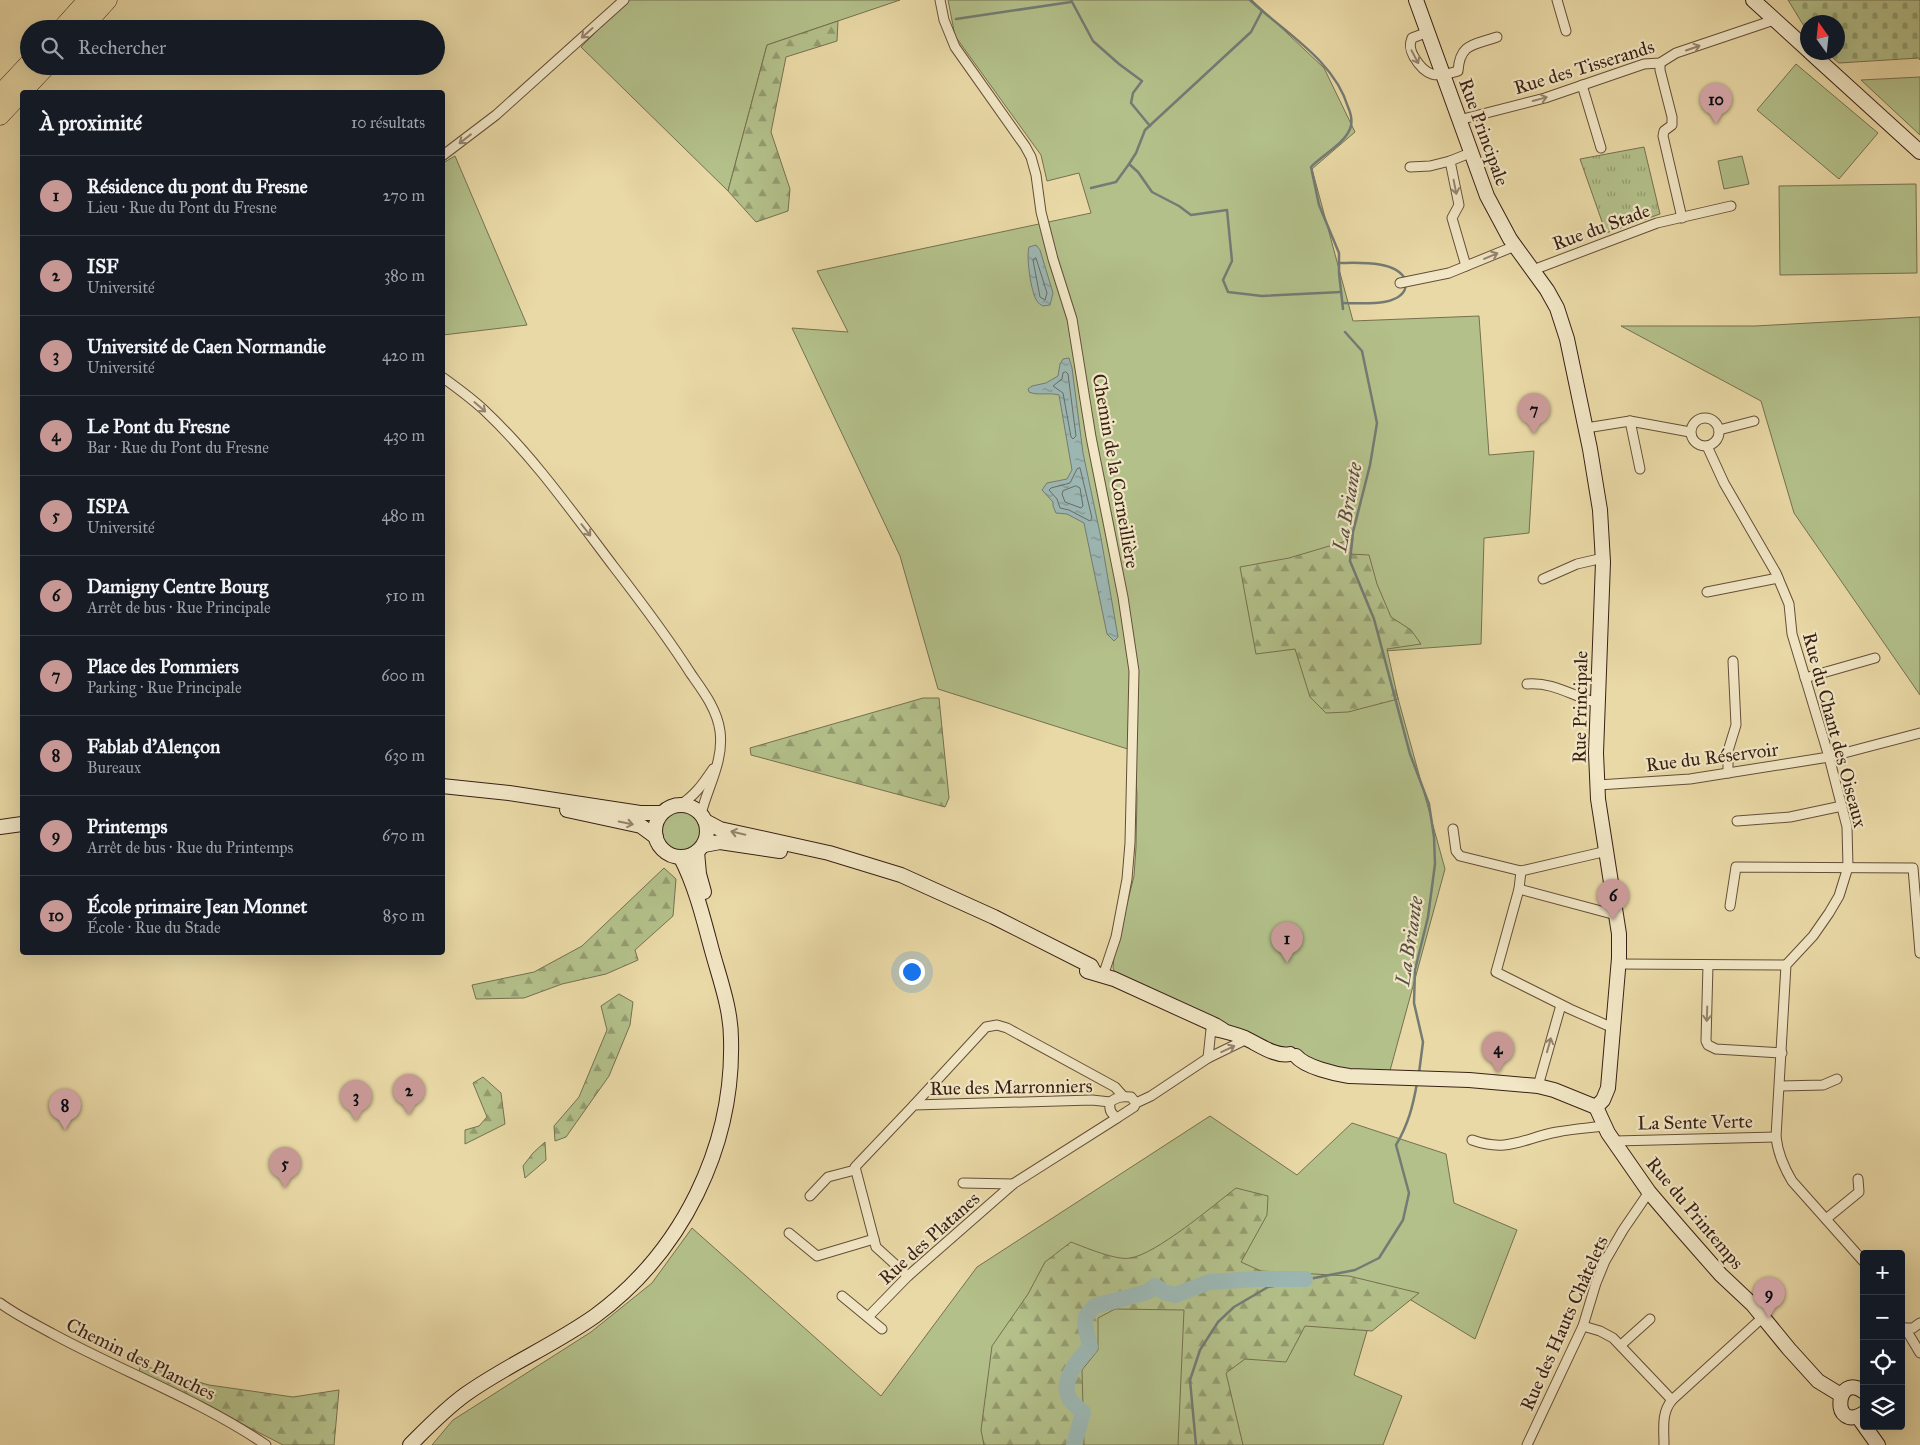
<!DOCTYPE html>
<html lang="fr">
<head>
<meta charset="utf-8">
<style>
  body { margin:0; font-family:"IM FELL Great Primer",serif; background:#20242c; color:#f1f3f6 }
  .controls { position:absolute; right:15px; bottom:15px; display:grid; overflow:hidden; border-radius:5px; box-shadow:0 5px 20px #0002 }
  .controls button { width:45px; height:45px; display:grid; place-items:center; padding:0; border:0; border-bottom:1px solid #363941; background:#171b24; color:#f1f3f6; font:25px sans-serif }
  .compass { position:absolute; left:1800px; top:15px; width:45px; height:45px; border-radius:50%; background:#171b24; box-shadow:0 5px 20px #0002; rotate:345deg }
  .you { position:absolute; left:911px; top:971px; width:18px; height:18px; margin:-12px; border:4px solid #fff; border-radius:50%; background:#1a73e8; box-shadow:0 0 0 8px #1a73e833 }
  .badge { display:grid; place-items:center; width:32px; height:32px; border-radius:50%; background:#c59692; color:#111; font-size:16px; font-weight:700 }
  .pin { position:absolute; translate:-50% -41px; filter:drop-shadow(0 1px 2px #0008) }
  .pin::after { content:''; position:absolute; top:26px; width:18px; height:15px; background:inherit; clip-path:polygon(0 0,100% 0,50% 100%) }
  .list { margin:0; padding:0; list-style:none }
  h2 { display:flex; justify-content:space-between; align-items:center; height:65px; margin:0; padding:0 20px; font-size:21px }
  h2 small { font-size:16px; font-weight:400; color:#9ea1a6 }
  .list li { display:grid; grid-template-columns:32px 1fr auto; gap:15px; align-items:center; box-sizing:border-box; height:80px; padding:0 20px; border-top:1px solid #363941 }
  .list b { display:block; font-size:19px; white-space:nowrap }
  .list p { margin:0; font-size:16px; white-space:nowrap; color:#9ea1a6 }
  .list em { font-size:16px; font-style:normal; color:#9ea1a6 }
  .icon { flex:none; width:28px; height:28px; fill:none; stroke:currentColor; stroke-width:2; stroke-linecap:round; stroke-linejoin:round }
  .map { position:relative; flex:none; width:1920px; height:1445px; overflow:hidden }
  .search { position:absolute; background:#171b24; box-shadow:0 5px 20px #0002; left:20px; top:20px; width:425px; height:55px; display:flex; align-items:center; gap:12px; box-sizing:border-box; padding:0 18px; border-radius:28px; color:#9ea1a6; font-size:19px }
  .panel { position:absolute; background:#171b24; box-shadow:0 5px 20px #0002; left:20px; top:90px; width:425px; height:865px; border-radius:5px }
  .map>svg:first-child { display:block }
  .green { fill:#b3c08a; stroke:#767050 }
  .forest { fill:url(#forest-firs); stroke:#767050 }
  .cemetery { fill:url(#cemetery-stones); stroke:#767050 }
  .park { fill:url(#park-tufts); stroke:#767050 }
  .water { fill:url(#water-ripples); stroke:#747b74 }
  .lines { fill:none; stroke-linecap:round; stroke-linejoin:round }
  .shore { stroke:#6a6c64; stroke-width:1 }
  .stream { stroke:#747b74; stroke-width:2.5 }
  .river { stroke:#9cb7b3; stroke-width:16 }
  .street-casing { stroke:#654e39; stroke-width:11 }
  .secondary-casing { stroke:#392015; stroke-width:16 }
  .highway-casing { stroke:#392015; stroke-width:19 }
  .street { stroke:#f1e6c5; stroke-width:9 }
  .secondary { stroke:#f1e6c5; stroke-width:14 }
  .highway { stroke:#e9d9a6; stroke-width:18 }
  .oneway { stroke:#95836d }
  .labels { text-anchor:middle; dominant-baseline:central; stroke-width:4.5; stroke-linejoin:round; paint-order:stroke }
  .street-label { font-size:19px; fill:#392015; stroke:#f1e6c5 }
  .water-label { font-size:20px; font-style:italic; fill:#574d44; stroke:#f1e6c5 }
</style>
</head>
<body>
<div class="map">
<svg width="1920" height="1445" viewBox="0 0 1920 1445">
  <defs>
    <pattern id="forest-firs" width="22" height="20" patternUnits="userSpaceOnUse" patternTransform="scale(1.25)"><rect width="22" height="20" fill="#b3c08a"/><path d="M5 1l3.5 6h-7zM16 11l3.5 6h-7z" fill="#939c70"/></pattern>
    <pattern id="cemetery-stones" width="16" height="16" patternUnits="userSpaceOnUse" patternTransform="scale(1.25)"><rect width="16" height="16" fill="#b3c08a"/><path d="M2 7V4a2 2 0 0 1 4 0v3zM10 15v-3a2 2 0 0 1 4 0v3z" fill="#939c70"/></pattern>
    <pattern id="park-tufts" width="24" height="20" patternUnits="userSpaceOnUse" patternTransform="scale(1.25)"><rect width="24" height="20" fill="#b3c08a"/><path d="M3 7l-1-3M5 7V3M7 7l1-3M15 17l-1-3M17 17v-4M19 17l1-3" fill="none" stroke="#939c70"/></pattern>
    <pattern id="water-ripples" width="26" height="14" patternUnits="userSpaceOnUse" patternTransform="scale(1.25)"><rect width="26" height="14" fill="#9cb7b3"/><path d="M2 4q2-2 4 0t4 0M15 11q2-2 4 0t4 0" fill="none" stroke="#809490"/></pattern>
  </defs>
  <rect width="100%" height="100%" fill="#e9d9a6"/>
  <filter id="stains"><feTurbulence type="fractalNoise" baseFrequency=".004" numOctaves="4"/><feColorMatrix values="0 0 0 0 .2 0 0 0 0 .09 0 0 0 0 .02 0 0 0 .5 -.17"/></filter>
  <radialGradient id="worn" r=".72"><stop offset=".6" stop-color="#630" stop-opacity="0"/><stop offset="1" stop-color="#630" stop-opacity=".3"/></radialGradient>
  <!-- green -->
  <g class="green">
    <path d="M628,0h272l-133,45 -39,146 -147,-144z"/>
    <path d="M948,0h304l72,68 31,64 -43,37 41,152 126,-5 10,139 45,-4 -5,82 -45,5 -3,106 -96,7 60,218 -57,209 -58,-11 -136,-55 -77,-35 -4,-9 1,-12 20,-80 2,-29 1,-52 -3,-44 -196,-62 -38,-133 -108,-228 56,4 -31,-61 274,-58 -12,-40 -32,8 -6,-26 -86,-119z"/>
    <path d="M1796,64l82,69 -39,46 -82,-69z"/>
    <path d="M1920,77v58l-59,-55z"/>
    <path d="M455,156l72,169 -84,10v-172z"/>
    <path d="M1742,156l7,28 -25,5 -6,-28z"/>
    <path d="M1916,184l1,89 -137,2 -1,-89z"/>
    <path d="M1920,317v378l-126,-182 -33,-112 -140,-75h134z"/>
    <circle cx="681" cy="831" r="20"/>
    <path d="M1210,1116l87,59 55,-52 94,31 8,49 63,27 -42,109 -69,-42 -39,34 -13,44 48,21 -19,49h-951l21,-25 138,-88 61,-49 40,-55 189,168 96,-129z"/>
  </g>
  <!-- forest -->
  <g class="forest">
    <path d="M838,21l-1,20 -51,16 -15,75 19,57 -2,22 -32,11 -28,-31 39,-146z"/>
    <path d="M1353,539l-3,15 19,1 8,29 14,33 20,13 10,14 -34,5 11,50 -50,13 -22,1 -16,-16 -15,-48 -39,5 -16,-87 49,-9z"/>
    <path d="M923,698h16l10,100 -4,9 -194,-52 -1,-7z"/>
    <path d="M664,868l12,11 -3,37 -38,34 3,10 -32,14 -44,10 -38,14 -48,1 -4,-14 62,-13 48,-26z"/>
    <path d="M619,994l14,8 -3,23 -21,51 -43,61 -11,4 -1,-15 25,-29 28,-67 -6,-24z"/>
    <path d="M483,1077l18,16 4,31 -40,20v-14l14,-4 8,-9 -14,-34z"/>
    <path d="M545,1142l1,18 -21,18 -2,-12 10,-13z"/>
    <path d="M1236,1188l32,8 -1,19 -26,47 20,9 88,5 70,17 -47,38 -67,-5 -19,36 -41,-3 -19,14 17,72h-65l6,-135 -69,-1 -17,9v32l-16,20 2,75h-100l-3,-15 11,-84 36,-52 17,-32 26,-20c13,5 46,19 59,16 25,-3 84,-53 106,-70z"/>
    <path d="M141,1365l68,20 84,12 46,-7 -5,55h-51l-144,-74z"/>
  </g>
  <!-- cemetery -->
  <path class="cemetery" d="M1788,0h132v60l-1,-2 -80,5 -12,-10 11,-1v-30h-30l-1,9z"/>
  <!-- park -->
  <path class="park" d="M1644,147l16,67 -54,19 -26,-74z"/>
  <!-- water -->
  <g class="water">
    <path d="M1036,245l4,5 13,43 -3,12 -7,1c-2,-1 -5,-3 -6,-5 -6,-8 -11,-44 -8,-54z"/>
    <path d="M1069,358l3,10 11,85 18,85 17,99 -4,4 -7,-7 -23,-111 -17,-9 -11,-1 -3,-7v-4l-11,-12 5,-7 20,-4 5,-9 -13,-75c-11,-3 -21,1 -30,-3l-1,-3 4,-3 14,-3 12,-7 2,-12 3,-5z"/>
  </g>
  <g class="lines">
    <!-- shore -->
    <g class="shore">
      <path d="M1036,258l11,35 -2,7 -5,-3 -7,-37z"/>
      <path d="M1066,372l2,2 8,62 -3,3 -2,-2 -8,-44 -10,-7 9,-7 1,-6z"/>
      <path d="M1080,468l12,50 -2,3 -21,-11 -9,-2 -3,-9 -8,-9 2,-2 19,-5 7,-14z"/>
      <path d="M1076,486l4,2 3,18 -2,2 -16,-6 -3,-8 1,-3z"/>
    </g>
    <!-- stream -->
    <g class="stream">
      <path d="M1071,0l22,41 26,23 23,17 -9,12 -2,10 19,23"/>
      <path d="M1250,0c34,32 84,60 98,107 3,7 5,15 2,22 -7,16 -28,26 -39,38l8,38 20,48v20l4,36"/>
      <path d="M956,19l115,-17"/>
      <path d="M1129,164l7,-11 9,-23 106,-98 11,-21"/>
      <path d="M1091,188l25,-6 13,-18 9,8 14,20 27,14 12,9 36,-5 5,51 -9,19 5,12 34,4 79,-4"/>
      <path d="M1339,263c19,0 56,-3 66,16"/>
      <path d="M1343,303c16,0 62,5 63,-19"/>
      <path d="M1345,332l17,19 15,72 -7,42 -17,67 -3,29 24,58 36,135 19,50 5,33 1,27 -7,53 -13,53 -1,33 9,39 -4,31"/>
      <path d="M1196,1445l-6,-65 10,-30 18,-28 16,-15 34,-20 87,-17 24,-12 24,-38 6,-27 -13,-48c12,-20 17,-39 21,-62"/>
    </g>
    <!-- river -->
    <path class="river" d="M1074,1445l9,-33c-5,-4 -12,-9 -14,-14 -9,-18 9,-38 21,-51l-5,-22 1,-9 9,-10 52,-14 8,-6 9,6 11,3 34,-13 48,-3h48"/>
    <defs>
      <g id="street">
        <path d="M940,0l4,20 11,27 70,99 6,11 5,18 5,37 12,47 19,60 19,118 32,160 11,74 -4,172 -3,36 -11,58 -13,39"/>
        <path d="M1557,0l9,31"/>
        <path d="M1428,32l-16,6c-3,7 -2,12 2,19 12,20 22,21 44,14 2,-28 16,-26 39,-34"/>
        <path d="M1660,63v7l12,47v8l-8,6 -1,5 19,82"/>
        <path d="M1582,85l19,63"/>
        <path d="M1459,120l86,-22 99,-34 16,-1 16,-10 98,-33"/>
        <path d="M442,156l54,-41 128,-115"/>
        <path d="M1410,167l20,-1 20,-5"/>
        <path d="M1466,266l-14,-48 7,-13 -9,-44 20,-8"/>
        <path d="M1533,270l124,-47 74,-17"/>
        <path d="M1400,283l49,-10 66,-27"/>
        <path d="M442,377c14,10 29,21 42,33 49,46 89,103 130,157 27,35 53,69 77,107 12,17 26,35 29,57 4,30 -12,55 -19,83"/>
        <circle cx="1705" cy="432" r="14"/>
        <path d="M1630,421l10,48"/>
        <path d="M1586,428l44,-7 60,11"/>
        <path d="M1719,430l35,-9"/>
        <path d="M1707,446l17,37 52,90 13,31 3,30 37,123 18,70 1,40 -9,29 -10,17 -16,23 -27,29 -10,172c2,17 7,29 16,44l72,81"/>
        <path d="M1543,579l34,-15 26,-6"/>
        <path d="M1707,592l71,-14"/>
        <path d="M1805,678l70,-20"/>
        <path d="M1527,684c28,-2 44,12 71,19"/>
        <path d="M1728,773v-22l8,-26 -3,-64"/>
        <path d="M1598,785l92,-6 139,-22 91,-24"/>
        <path d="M678,806c16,-9 25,-22 35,-37"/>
        <path d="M1737,821l53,-4 52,-11"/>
        <path d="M1453,829l3,22 4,5 61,15"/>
        <path d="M1607,851l-86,20 -2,18 -23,83 74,37 43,19"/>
        <path d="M1519,889l97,26"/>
        <path d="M1730,906l6,-39 177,1 7,85"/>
        <path d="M1619,964l167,1"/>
        <path d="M1708,965l-2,76 2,4 8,4 66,4"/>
        <path d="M1208,1058l3,-29"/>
        <path d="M1538,1086l23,-81"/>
        <path d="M1781,1086l42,-1 14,-6"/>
        <path d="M1136,1103l-5,-6c-9,-1 -14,0 -21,5 -1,9 1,11 7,16l17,-11 2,-4 15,-7 57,-38 39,-19"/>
        <path d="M914,1105l72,-78 11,-2 10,3 108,59 8,9"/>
        <path d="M1472,1140c36,13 52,-2 85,-8 16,-3 32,-4 47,-6"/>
        <path d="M1615,1141l161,-4"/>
        <path d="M963,1183l50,1"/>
        <path d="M810,1196l18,-19 27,-7"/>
        <path d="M1826,1219l33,-27 -1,-13"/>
        <path d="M789,1233l28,23 57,-17"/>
        <path d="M908,1276l-32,-29 -21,-80 59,-62 178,-5 18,2"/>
        <path d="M842,1296l40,33"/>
        <path d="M0,1303c16,12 35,21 53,31 70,38 147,66 213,111"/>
        <path d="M868,1317l40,-41 105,-92 104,-66"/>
        <path d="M1583,1326l17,5 13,7 59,62 90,-82"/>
        <path d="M1902,1328h11l7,-5"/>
        <path d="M1905,1328l15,25"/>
        <path d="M1621,1345l29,-26"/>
        <path d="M1527,1445l56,-119 13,-43 9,-22 18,-31 26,-38"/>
        <path d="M1664,1445c0,-16 -3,-32 8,-45"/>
      </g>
      <g id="secondary">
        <path d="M1416,0l71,196 23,43 37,51 10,18 10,31 23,110 10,61 3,52 -7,191 2,46 21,135v24l-11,130 -5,12 -7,7"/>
        <path d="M1753,0l55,50"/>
        <path d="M1810,52l110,100"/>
        <path d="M442,786l67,7 131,20h21"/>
        <circle cx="681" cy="831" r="26"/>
        <path d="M567,810l74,16 15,11"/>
        <path d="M705,821l15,8 109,24 72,22 93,42 97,49 3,6"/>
        <path d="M0,827l22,-3"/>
        <path d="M704,845l16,-3 60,9"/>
        <path d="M697,852l2,22 5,18"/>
        <path d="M1087,971l27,8 101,46 8,5"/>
        <path d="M1214,1029c10,2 21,5 31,9 13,6 30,19 45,16"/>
        <path d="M1296,1056c9,11 39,18 53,20l120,4 69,6 16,4 42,17"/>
        <path d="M1596,1107l12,26 41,59 29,34 43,49 32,30 36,44 29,32 23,14"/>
        <path d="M1864,1392c-29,-22 -34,42 0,21"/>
        <path d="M1858,1417l20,28"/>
        <path d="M410,1445c18,-18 35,-36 56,-51 41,-29 88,-49 129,-78 87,-64 139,-169 136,-277 0,-31 -12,-62 -20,-92 -8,-30 -16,-62 -30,-89"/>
      </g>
      <g id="highway">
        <path d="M61,29l26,-29"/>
        <path d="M82,29l26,-29"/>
        <path d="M0,94l29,-31"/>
        <path d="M0,116l47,-50"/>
      </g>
    </defs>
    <!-- street casing -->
    <use href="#street" class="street-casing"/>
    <!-- secondary casing -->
    <use href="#secondary" class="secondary-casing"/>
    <!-- highway casing -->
    <use href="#highway" class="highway-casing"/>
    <!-- street -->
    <use href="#street" class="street"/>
    <!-- secondary -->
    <use href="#secondary" class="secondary"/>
    <!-- highway -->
    <use href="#highway" class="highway"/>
  </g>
  <!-- one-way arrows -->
  <defs><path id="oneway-shaft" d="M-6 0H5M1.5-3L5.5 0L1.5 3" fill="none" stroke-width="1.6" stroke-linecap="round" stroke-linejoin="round" transform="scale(1.25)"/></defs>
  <g class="oneway">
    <use href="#oneway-shaft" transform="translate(587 33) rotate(138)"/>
    <use href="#oneway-shaft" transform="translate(1693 48) rotate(-19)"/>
    <use href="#oneway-shaft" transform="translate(1415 57) rotate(62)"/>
    <use href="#oneway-shaft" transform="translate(1540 99) rotate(-15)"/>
    <use href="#oneway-shaft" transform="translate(465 139) rotate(142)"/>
    <use href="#oneway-shaft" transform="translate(1455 187) rotate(79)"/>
    <use href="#oneway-shaft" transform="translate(1491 256) rotate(-23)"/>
    <use href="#oneway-shaft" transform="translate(480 407) rotate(41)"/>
    <use href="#oneway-shaft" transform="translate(586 530) rotate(52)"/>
    <use href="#oneway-shaft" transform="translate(626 823) rotate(12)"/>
    <use href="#oneway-shaft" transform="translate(738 833) rotate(-167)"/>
    <use href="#oneway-shaft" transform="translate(1707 1014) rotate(92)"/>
    <use href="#oneway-shaft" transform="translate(1549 1045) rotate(-74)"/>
    <use href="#oneway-shaft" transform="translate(1228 1049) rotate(-25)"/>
  </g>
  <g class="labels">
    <!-- street labels -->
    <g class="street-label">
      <text transform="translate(1584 67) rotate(-17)">Rue des Tisserands</text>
      <text transform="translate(1484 132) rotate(70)">Rue Principale</text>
      <text transform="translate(1601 227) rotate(-20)">Rue du Stade</text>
      <text transform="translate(1116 471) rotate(80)">Chemin de la Corneillière</text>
      <text transform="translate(1580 707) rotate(-89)">Rue Principale</text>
      <text transform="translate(1835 730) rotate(75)">Rue du Chant des Oiseaux</text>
      <text transform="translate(1712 757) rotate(-7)">Rue du Réservoir</text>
      <text transform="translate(1011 1087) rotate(-1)">Rue des Marronniers</text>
      <text transform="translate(1695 1122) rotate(-1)">La Sente Verte</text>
      <text transform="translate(1695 1213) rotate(50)">Rue du Printemps</text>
      <text transform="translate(929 1238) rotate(-42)">Rue des Platanes</text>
      <text transform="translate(1564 1323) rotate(-66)">Rue des Hauts Châtelets</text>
      <text transform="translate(141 1359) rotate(26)">Chemin des Planches</text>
    </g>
    <!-- water labels -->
    <g class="water-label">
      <text transform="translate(1347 507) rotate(-80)">La Briante</text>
      <text transform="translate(1409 941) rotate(-81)">La Briante</text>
    </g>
  </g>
  <rect width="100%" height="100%" filter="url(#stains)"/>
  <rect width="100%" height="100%" fill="url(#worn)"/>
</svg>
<div class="controls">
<button>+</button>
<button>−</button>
<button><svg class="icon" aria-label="locate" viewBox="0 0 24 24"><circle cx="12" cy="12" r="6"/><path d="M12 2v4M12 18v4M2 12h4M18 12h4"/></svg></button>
<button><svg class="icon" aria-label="layers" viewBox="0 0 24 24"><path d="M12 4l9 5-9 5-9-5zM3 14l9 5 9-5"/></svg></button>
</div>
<svg class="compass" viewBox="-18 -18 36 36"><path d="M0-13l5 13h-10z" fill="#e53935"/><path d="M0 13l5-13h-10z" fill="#9ea1a6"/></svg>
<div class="you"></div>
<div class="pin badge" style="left:1287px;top:963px">1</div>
<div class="pin badge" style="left:409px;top:1115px">2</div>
<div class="pin badge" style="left:356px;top:1121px">3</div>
<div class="pin badge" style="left:1498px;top:1073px">4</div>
<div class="pin badge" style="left:285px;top:1188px">5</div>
<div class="pin badge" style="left:1613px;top:920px">6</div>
<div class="pin badge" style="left:1534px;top:434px">7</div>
<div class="pin badge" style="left:65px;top:1130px">8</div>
<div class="pin badge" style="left:1769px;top:1318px">9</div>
<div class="pin badge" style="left:1716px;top:124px">10</div>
<div class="search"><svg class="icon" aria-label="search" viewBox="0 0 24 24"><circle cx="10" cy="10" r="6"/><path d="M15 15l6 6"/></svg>Rechercher</div>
<section class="panel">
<h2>À proximité<small>10 résultats</small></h2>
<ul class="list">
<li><span class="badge">1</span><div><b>Résidence du pont du Fresne</b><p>Lieu · Rue du Pont du Fresne</p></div><em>270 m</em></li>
<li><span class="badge">2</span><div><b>ISF</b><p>Université</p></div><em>380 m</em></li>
<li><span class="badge">3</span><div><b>Université de Caen Normandie</b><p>Université</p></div><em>420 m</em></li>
<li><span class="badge">4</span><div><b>Le Pont du Fresne</b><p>Bar · Rue du Pont du Fresne</p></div><em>430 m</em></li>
<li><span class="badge">5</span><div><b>ISPA</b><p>Université</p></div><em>480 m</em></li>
<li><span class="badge">6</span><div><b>Damigny Centre Bourg</b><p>Arrêt de bus · Rue Principale</p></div><em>510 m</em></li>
<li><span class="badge">7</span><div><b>Place des Pommiers</b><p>Parking · Rue Principale</p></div><em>600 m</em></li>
<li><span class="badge">8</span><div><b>Fablab d'Alençon</b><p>Bureaux</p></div><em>630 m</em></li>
<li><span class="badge">9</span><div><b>Printemps</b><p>Arrêt de bus · Rue du Printemps</p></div><em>670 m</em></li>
<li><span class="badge">10</span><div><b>École primaire Jean Monnet</b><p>École · Rue du Stade</p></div><em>850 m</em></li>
</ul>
</section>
</div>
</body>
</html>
